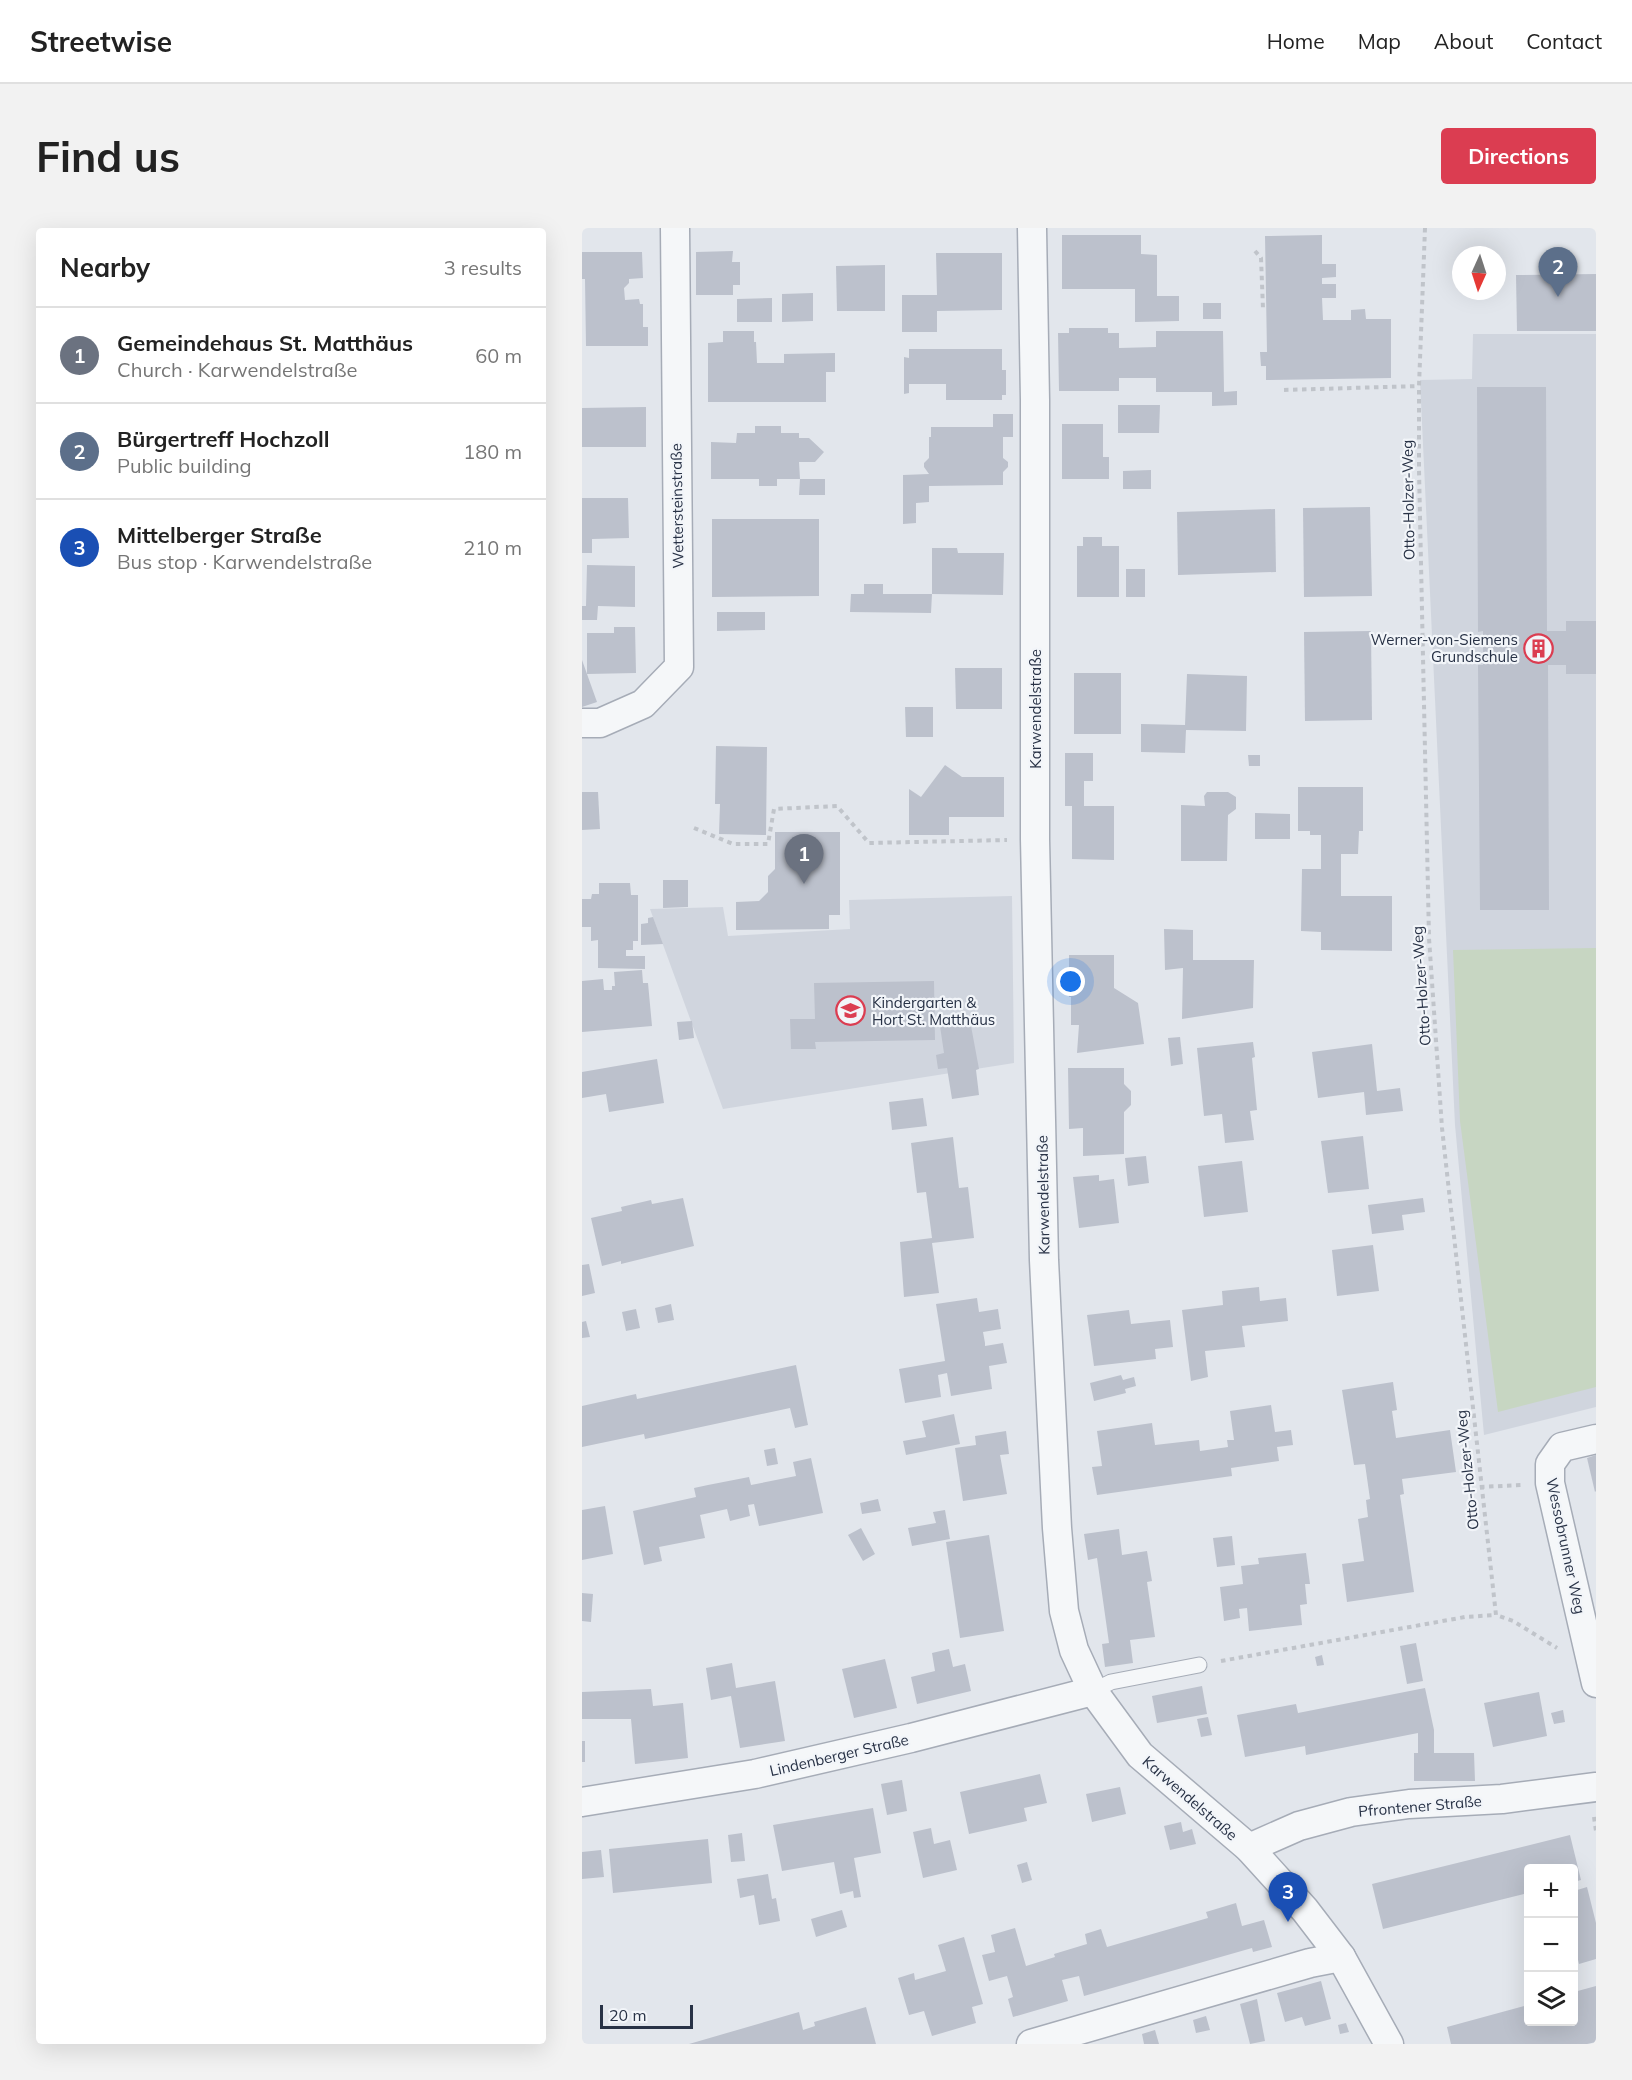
<!DOCTYPE html>
<html lang="en">
<head>
<meta charset="utf-8">
<style>
  body { margin:0; font-family:Mulish,sans-serif; background:#f2f2f2; color:#222 }
  .controls { position:absolute; right:18px; bottom:18px; display:grid; overflow:hidden; border-radius:6px; box-shadow:0 6px 24px #0002 }
  .controls button { width:54px; height:54px; display:grid; place-items:center; padding:0; border:0; border-bottom:2px solid #e0e0e0; background:#fff; color:#222; font:30px sans-serif }
  .compass { position:absolute; left:870px; top:18px; width:54px; height:54px; border-radius:50%; background:#fff; box-shadow:0 6px 24px #0002; rotate:183deg }
  .scale { position:absolute; left:18px; bottom:15px; width:93px; box-sizing:border-box; padding-left:6px; border:3px solid #283246; border-top:0; font-size:16px; line-height:21px; white-space:nowrap; color:#283246; -webkit-text-stroke:4px #f2f5f9; paint-order:stroke }
  .you { position:absolute; left:489px; top:754px; width:21px; height:21px; margin:-15px; border:4px solid #fff; border-radius:50%; background:#1a73e8; box-shadow:0 0 0 9px #1a73e833 }
  .badge { display:grid; place-items:center; width:39px; height:39px; border-radius:50%; background:#db3d51; color:#fff; font-size:20px; font-weight:700 }
  .pin { position:absolute; translate:-50% -50px; filter:drop-shadow(0 2px 3px #0008) }
  .pin::after { content:''; position:absolute; top:32px; width:21px; height:18px; background:inherit; clip-path:polygon(0 0,100% 0,50% 100%) }
  .list { margin:0; padding:0; list-style:none }
  h2 { display:flex; justify-content:space-between; align-items:center; height:78px; margin:0; padding:0 24px; font-size:26px }
  h2 small { font-size:20px; font-weight:400; color:#767676 }
  .list li { display:grid; grid-template-columns:39px 1fr auto; gap:18px; align-items:center; box-sizing:border-box; height:96px; padding:0 24px; border-top:2px solid #e0e0e0 }
  .list b { display:block; font-size:22px; white-space:nowrap }
  .list p { margin:0; font-size:20px; white-space:nowrap; color:#767676 }
  .list em { font-size:20px; font-style:normal; color:#767676 }
  .icon { flex:none; width:33px; height:33px; fill:none; stroke:currentColor; stroke-width:2; stroke-linecap:round; stroke-linejoin:round }
  .map { position:relative; flex:none; width:1014px; height:1816px; overflow:hidden; border-radius:6px }
  header { display:flex; align-items:center; gap:36px; box-sizing:border-box; height:84px; padding:0 30px; background:#fff; border-bottom:2px solid #e0e0e0 }
  header strong { font-size:28px }
  nav { display:flex; gap:33px; margin-inline-start:auto; font-size:21px }
  .intro { display:flex; align-items:center; justify-content:space-between; box-sizing:border-box; height:144px; padding:0 36px }
  h1 { margin:0; font-size:42px }
  .button { padding:15px 27px; border-radius:6px; background:#db3d51; color:#fff; font-size:21px; font-weight:700 }
  main { display:flex; gap:36px; padding:0 36px }
  aside { flex:1; background:#fff; border-radius:6px; box-shadow:0 6px 24px #0002 }
  .map>svg:first-child { display:block }
  .built { fill:#d0d5de }
  .green { fill:#c7d6c2 }
  .building { fill:#bcc1cc }
  .lines { fill:none; stroke-linecap:round; stroke-linejoin:round }
  .lane-casing { stroke:#a6acb7; stroke-width:17 }
  .street-casing { stroke:#a6acb7; stroke-width:31 }
  .path { stroke:#c0c4ca; stroke-width:4; stroke-dasharray:4.5 4.5; stroke-linecap:butt }
  .lane { stroke:#f5f7f9; stroke-width:15 }
  .street { stroke:#f5f7f9; stroke-width:28 }
  .labels { text-anchor:middle; dominant-baseline:central; stroke-width:4.5; stroke-linejoin:round; paint-order:stroke }
  .street-label { font-size:15px; fill:#283246; stroke:#f2f5f9 }
  .poi-label { font-size:15px; fill:#283246; stroke:#f2f5f9; text-anchor:end }
</style>
</head>
<body>
<header>
<strong>Streetwise</strong>
<nav><a>Home</a><a>Map</a><a>About</a><a>Contact</a></nav>
</header>
<div class="intro"><h1>Find us</h1><a class="button">Directions</a></div>
<main>
<aside>
<h2>Nearby<small>3 results</small></h2>
<ul class="list">
<li><span class="badge" style="background:#6b7280">1</span><div><b>Gemeindehaus St. Matthäus</b><p>Church · Karwendelstraße</p></div><em>60 m</em></li>
<li><span class="badge" style="background:#5c6f8a">2</span><div><b>Bürgertreff Hochzoll</b><p>Public building</p></div><em>180 m</em></li>
<li><span class="badge" style="background:#1a4fb4">3</span><div><b>Mittelberger Straße</b><p>Bus stop · Karwendelstraße</p></div><em>210 m</em></li>
</ul>
</aside>
<div class="map">
<svg width="1014" height="1816" viewBox="0 0 1014 1816">
  <rect width="100%" height="100%" fill="#e2e6ec"/>
  <!-- built -->
  <g class="built">
    <path d="M891,106h123v1073l-112,28 -29,-310 -35,-745 52,-1z"/>
    <path d="M430,668l2,167 -291,46 -73,-200 73,-2 5,29 122,-7 -1,-29z"/>
  </g>
  <!-- green -->
  <path class="green" d="M1014,720v439l-98,25 -38,-291 -7,-171z"/>
  <!-- building -->
  <g class="building">
    <path d="M480,7h79v19l16,1v41h22v25l-44,1v-33h-73z"/>
    <path d="M740,7v29h14v13l-14,1v6h14v14h-14l1,22h28v-10l14,-1 1,10h25v59l-125,2v-14h-5l-1,-14h7l-2,-116z"/>
    <path d="M151,23l-1,11h8v23h-7v10h-37v-43z"/>
    <path d="M0,24h60l1,26 -14,1v4l-5,5 1,12 14,-1 1,5h3v23h5v19h-62l-1,-67h-3z"/>
    <path d="M354,25h66v57l-65,1v21h-35v-37h35z"/>
    <path d="M303,37v46h-48l-1,-45z"/>
    <path d="M1014,46v57h-79l-1,-56z"/>
    <path d="M231,65v28l-31,1v-28z"/>
    <path d="M190,70v24h-35v-23z"/>
    <rect x="621" y="75" width="18" height="16"/>
    <path d="M487,100h39v5h11v15l37,-1v-16h67l1,61 13,-1v14l-25,1v-14h-56v-14h-37v13h-60l-1,-58h11z"/>
    <path d="M141,103h31v11h2l1,21h27v-9l51,-1v19h-9v30h-118v-59l15,-1z"/>
    <path d="M327,121h93v21h4v25h-4v5h-56v-16h-37v9l-5,1v-37l5,1z"/>
    <path d="M895,159h69l1,244h19v-10h30v53h-30v-9h-18l1,245h-69l-2,-245h5v-34l-5,1z"/>
    <path d="M536,177h42l-1,28h-41z"/>
    <path d="M64,179v40h-64v-39z"/>
    <path d="M411,186h20v23h-10v21l5,4v5l-5,5v13l-74,1v16l-13,1v20l-13,1v-49l26,-1 -5,-7v-4l5,-5v-21h2v-10h62z"/>
    <path d="M480,196h41v33h6v22h-47z"/>
    <path d="M173,198h26v7h18v5h10l15,14 -9,10h-16l1,17h-23v7h-18v-7h-48v-37l25,1 1,-10h18z"/>
    <path d="M569,242v19h-28v-18z"/>
    <path d="M218,251h25v16h-26z"/>
    <path d="M0,270h46l1,40 -37,1v14h-10z"/>
    <path d="M788,279l2,89 -68,1 -1,-89z"/>
    <path d="M693,281l1,63 -98,3 -1,-63z"/>
    <path d="M130,291h107v77l-107,1z"/>
    <path d="M501,309h19v9h17v51h-42v-51h6z"/>
    <path d="M350,320h25l1,5h46l-1,42 -71,-1z"/>
    <path d="M5,337l48,1v41l-37,-1 -1,14h-15v-14h4z"/>
    <rect x="544" y="341" width="19" height="28"/>
    <path d="M282,356h19v10h49l-1,19 -81,-1 1,-18h13z"/>
    <path d="M135,384h48v18l-48,1z"/>
    <path d="M32,399h21l1,46 -49,1 10,28 -15,5v-47l5,14v-41h27z"/>
    <path d="M789,403l1,89 -67,1 -1,-89z"/>
    <path d="M373,440h47v41h-46z"/>
    <rect x="492" y="445" width="47" height="61"/>
    <path d="M605,446l60,2 -1,55 -60,-1 -1,23 -44,-1v-28l44,1z"/>
    <path d="M323,479h28v30h-27z"/>
    <path d="M134,518l51,1 -1,88 -47,-1 1,-30h-5z"/>
    <path d="M483,525h28v28h-9v25h30v54l-42,-1v-53h-7z"/>
    <path d="M666,527h12v11h-11z"/>
    <path d="M363,537l17,12h42v40h-55v18h-40v-46l12,8z"/>
    <path d="M716,559h65v44h-4l-1,23h-17v42h51v55l-71,-1v-18l-20,-1 1,-62h19v-34h-11v-4h-12z"/>
    <path d="M0,564h16l2,37 -18,1z"/>
    <path d="M625,564h21l8,5v12l-8,6 -1,46h-46v-56l24,1 -1,-10z"/>
    <path d="M673,585l35,1v25h-35z"/>
    <path d="M193,604h65v83h-11v14l-93,1v-28l23,-1 9,-9v-16l7,-7z"/>
    <path d="M81,652h25v27l-25,1z"/>
    <path d="M17,655h31l1,12h7v46h-5v9h-7v6h19v13l-47,-1v-28l-7,1v-14h-9v-28h9l1,-5h7z"/>
    <path d="M71,689l10,27 -22,1v-21l7,-1v-5z"/>
    <path d="M582,701l29,1v30h61l-1,48 -71,11 1,-51 -18,2z"/>
    <path d="M487,727h45v33l24,15 6,41 -67,9 2,-28h-8v-28h-2z"/>
    <path d="M60,742l1,13h5l4,43 -70,6v-51l21,-2 1,11h8v-4h3l-1,-14z"/>
    <path d="M352,753l1,59 -120,2 1,7h-25l-1,-30h25l-1,-36z"/>
    <path d="M110,793l2,17 -15,2 -2,-18z"/>
    <path d="M358,798h31l8,43 -3,1 3,25 -27,4 -5,-31 -9,1 -2,-14 8,-2z"/>
    <path d="M598,809l3,27 -12,2 -3,-28z"/>
    <path d="M671,814l2,15 -3,1 5,52 -7,1 4,29 -29,3 -3,-29 -18,2 -7,-68z"/>
    <path d="M790,816l5,47 23,-3 3,23 -37,4 -2,-23 -46,6 -6,-46z"/>
    <path d="M75,831l7,44 -55,9 -3,-18 -24,4v-26z"/>
    <path d="M486,840h56v16l7,7v14l-7,7v42l-41,2v-28l-14,1z"/>
    <path d="M341,870l4,28 -35,4 -3,-28z"/>
    <path d="M781,908l6,53 -41,4 -7,-52z"/>
    <path d="M371,909l6,51 9,-1 6,51 -42,5 7,50 -35,4 -4,-55 32,-4 -6,-46 -9,1 -6,-50z"/>
    <path d="M564,928l3,27 -21,3 -3,-28z"/>
    <path d="M660,933l6,51 -44,5 -6,-51z"/>
    <path d="M517,947v6l15,-2 5,44 -40,5 -6,-51z"/>
    <path d="M101,970l11,48 -73,18v-3l-19,5 -11,-48 31,-7 -1,-4 30,-7 1,4z"/>
    <path d="M841,970l2,14 -23,3 2,15 -32,4 -4,-29z"/>
    <path d="M791,1017l6,46 -42,5 -5,-46z"/>
    <path d="M7,1036l6,29 -13,3v-31z"/>
    <path d="M677,1059l1,14 26,-3 2,23 -46,5 3,21 -40,4 3,26 -17,4 -9,-71 41,-5 -1,-14z"/>
    <path d="M395,1070l2,14 19,-3 3,20 -18,3 2,11v3l18,-3 4,20 -18,3 3,23 -41,7 -4,-23 -9,2 3,22 -36,6 -6,-34 46,-8 -9,-57z"/>
    <path d="M89,1076l3,16 -16,3 -3,-15z"/>
    <path d="M54,1081l4,19 -14,3 -4,-19z"/>
    <path d="M547,1082l2,14 39,-4 3,27 -18,2 1,10 -62,7 -7,-51z"/>
    <path d="M4,1093l4,16 -8,1v-16z"/>
    <path d="M214,1137l12,60 -13,3 -5,-20 -145,31 -1,-5 -62,13v-41l54,-12 1,5z"/>
    <path d="M539,1147l2,5 11,-3 2,9 -11,3 1,4 -32,8 -4,-18z"/>
    <path d="M811,1154l4,28 -5,1 4,27 54,-8 6,42 -54,7 2,15 -4,1 14,97 -67,10 -5,-38 22,-3 -6,-42 10,-2 -2,-17 4,-1 -5,-35 -11,1 -12,-75z"/>
    <path d="M689,1177l4,27 16,-2 2,15 -16,2 2,14 -48,7 1,8 -135,19 -5,-28 10,-1 -5,-35 55,-8 3,22 44,-5 1,11 28,-4 -1,-7h7l-4,-29z"/>
    <path d="M372,1186l6,30 -54,11 -3,-14 23,-4 -4,-16z"/>
    <path d="M424,1203l3,23 -9,1 7,39 -44,7 -8,-53 21,-3 -1,-9z"/>
    <path d="M193,1220l3,16 -11,2 -3,-16z"/>
    <path d="M1014,1227v36l-1,1 -8,-34z"/>
    <path d="M229,1230l12,55 -64,13 -5,-22 -6,1 2,11 -20,5 -3,-12 -27,6 5,23 -46,9 3,14 -18,4 -11,-54 63,-14 -2,-9 14,-3 41,-8 2,8 45,-9 -3,-14z"/>
    <path d="M296,1271l3,12 -19,3 -2,-11z"/>
    <path d="M23,1278l8,48 -31,6v-50z"/>
    <path d="M363,1282l5,29 -38,7 -4,-18 28,-5 -3,-11z"/>
    <path d="M279,1300l14,26 -12,7 -15,-26z"/>
    <path d="M537,1301l3,26 25,-4 5,30 -5,1 8,55 -25,3 3,23 -28,4 -3,-23 7,-1 -12,-85 -9,2 -4,-26z"/>
    <path d="M407,1307l15,96 -44,7 -14,-96z"/>
    <path d="M650,1308l3,29 -18,2 -4,-29z"/>
    <path d="M724,1325l4,31h-5l2,20 -7,1 2,20 -53,6 -2,-23 -8,1 1,9 -16,3 -4,-34 23,-3 -2,-18 18,-2 -1,-6z"/>
    <path d="M0,1365l11,1 -2,28 -9,-1z"/>
    <path d="M834,1415l7,38 -16,3 -7,-38z"/>
    <path d="M367,1421l4,18 12,-3 6,27 -54,13 -6,-27 24,-6 -3,-18z"/>
    <path d="M740,1427l2,10 -7,1 -2,-9z"/>
    <path d="M303,1431l12,49 -43,10 -12,-49z"/>
    <path d="M150,1435l4,25 39,-7 10,60 -45,7 -9,-52 -20,4 -5,-32z"/>
    <path d="M620,1458l5,28 -50,9 -5,-27z"/>
    <path d="M843,1460l9,42v23h40l1,28h-61v-28h4v-20l-112,22 -1,-9 -60,11 -8,-42 59,-11 2,9z"/>
    <path d="M69,1461l2,17 30,-3 5,55 -53,6 -4,-45h-49v-27z"/>
    <path d="M957,1464l8,44 -54,11 -9,-44z"/>
    <path d="M981,1482l2,12 -11,2 -3,-11z"/>
    <path d="M626,1489l4,18 -11,2 -4,-18z"/>
    <rect x="0" y="1513" width="3" height="21"/>
    <path d="M458,1546l7,29 -23,5 3,13 -58,13 -9,-42z"/>
    <path d="M320,1552l5,31 -20,4 -6,-31z"/>
    <path d="M538,1559l6,27 -34,8 -6,-28z"/>
    <path d="M291,1580l8,45 -27,5 7,39 -7,1 -1,-7 -13,3 -6,-32 -52,9 -9,-46z"/>
    <path d="M599,1594l2,10 9,-3 4,15 -26,6 -6,-24z"/>
    <path d="M349,1600l3,16 16,-4 7,30 -34,8 -10,-46z"/>
    <path d="M160,1605l3,28 -14,1 -3,-27z"/>
    <path d="M988,1607l11,45 -7,2v-14h-46v25l-145,36 -11,-45z"/>
    <path d="M126,1611l4,44 -99,10 -4,-44z"/>
    <path d="M19,1622l3,27 -22,2v-27z"/>
    <path d="M445,1634l5,18 -10,3 -5,-18z"/>
    <path d="M186,1646l4,25 4,-1 4,23 -21,4 -5,-30 -14,3 -3,-19z"/>
    <path d="M1005,1659l9,36v36l-17,5 -5,-21v-52z"/>
    <path d="M654,1675l6,23 22,-6 8,27 -19,5 -1,-4 -168,48 -5,-20 -17,4 6,21 -55,16 -5,-18 5,-2 -6,-21 -18,5 -7,-26 13,-3 -4,-17 24,-7 11,38 29,-9 -1,-3 33,-10 -2,-10 16,-5 6,18 101,-29 -2,-6z"/>
    <path d="M260,1682l5,17 -31,10 -5,-18z"/>
    <path d="M382,1709l19,67 -11,3 4,16 -44,13 -8,-25 -15,4 -11,-37 16,-5 1,7 31,-9 -8,-26z"/>
    <path d="M739,1753l10,38 -26,7 -3,-9 -17,5 -8,-29z"/>
    <path d="M1014,1758v56l-9,2h-136l-4,-17 81,-22v17h46v-30z"/>
    <path d="M675,1771l8,42 -15,3 -10,-40z"/>
    <path d="M284,1779l10,37h-187l110,-32 4,18 12,-4 -1,-4z"/>
    <path d="M624,1788l4,14 -14,3 -3,-13z"/>
    <path d="M764,1795l3,9 -9,2 -2,-9z"/>
    <path d="M573,1802l4,14h-15l-2,-10z"/>
  </g>
  <g class="lines">
    <defs>
      <path id="lane" d="M511,1463l18,-9 88,-17"/>
      <g id="street">
        <path d="M450,0l3,172v439l9,421 13,268 7,83 10,39 19,41 47,64 109,93 56,62 36,47 48,87"/>
        <path d="M0,495h18l43,-19 36,-37 -4,-439"/>
        <path d="M1014,1211l-34,8 -12,17v19l46,200"/>
        <path d="M0,1574l173,-28 156,-36 182,-47"/>
        <path d="M667,1620l50,-22 52,-14 58,-8 93,-5 94,-12"/>
        <path d="M449,1816l279,-81 31,-6"/>
      </g>
    </defs>
    <!-- lane casing -->
    <use href="#lane" class="lane-casing"/>
    <!-- street casing -->
    <use href="#street" class="street-casing"/>
    <!-- path -->
    <g class="path">
      <path d="M843,0l-6,158v84l10,468 13,190 54,487 17,6 44,27"/>
      <path d="M673,23l6,7 2,51"/>
      <path d="M702,162l135,-4"/>
      <path d="M112,600l39,16h35l6,-35 63,-3 32,37 138,-3"/>
      <path d="M898,1259l42,-2"/>
      <path d="M639,1433l244,-44 31,-2"/>
      <path d="M1012,1589l2,14"/>
    </g>
    <!-- lane -->
    <use href="#lane" class="lane"/>
    <!-- street -->
    <use href="#street" class="street"/>
  </g>
  <!-- icons -->
  <defs>
    <symbol id="building-ring" viewBox="-11 -11 22 22"><circle r="9.5" fill="#f2f5f9" stroke="#db3d51" stroke-width="1.5"/><path d="M-4-6H4V6H1V3H-1V6H-4ZM-2.5-4.3h1.7v1.8h-1.7ZM.8-4.3h1.7v1.8H.8ZM-2.5-1h1.7V.8h-1.7ZM.8-1h1.7V.8H.8Z" fill="#db3d51"/></symbol>
    <symbol id="school-ring" viewBox="-11 -11 22 22"><circle r="9.5" fill="#f2f5f9" stroke="#db3d51" stroke-width="1.5"/><path d="M0-5L7-2L0 1L-7-2ZM-4 1L0 2.5L4 1V4Q0 6-4 4Z" fill="#db3d51"/></symbol>
  </defs>
  <g fill-rule="evenodd">
    <use href="#building-ring" x="940" y="404" width="33" height="33"/>
    <use href="#school-ring" x="252" y="766" width="33" height="33"/>
  </g>
  <g class="labels">
    <!-- street labels -->
    <g class="street-label">
      <text transform="translate(826 272) rotate(-91)">Otto-Holzer-Weg</text>
      <text transform="translate(95 278) rotate(-91)">Wettersteinstraße</text>
      <text transform="translate(453 481) rotate(-90)">Karwendelstraße</text>
      <text transform="translate(839 758) rotate(-94)">Otto-Holzer-Weg</text>
      <text transform="translate(461 967) rotate(-91)">Karwendelstraße</text>
      <text transform="translate(885 1242) rotate(-96)">Otto-Holzer-Weg</text>
      <text transform="translate(984 1318) rotate(78)">Wessobrunner Weg</text>
      <text transform="translate(257 1527) rotate(-13)">Lindenberger Straße</text>
      <text transform="translate(608 1570) rotate(41)">Karwendelstraße</text>
      <text transform="translate(838 1578) rotate(-5)">Pfrontener Straße</text>
    </g>
    <!-- poi labels -->
    <g class="poi-label">
      <text x="936" y="411">Werner-von-Siemens<tspan x="936" dy="17">Grundschule</tspan></text>
      <text x="290" y="774" text-anchor="start">Kindergarten &amp;<tspan x="290" dy="17">Hort St. Matthäus</tspan></text>
    </g>
  </g>
</svg>
<div class="controls">
<button>+</button>
<button>−</button>
<button><svg class="icon" aria-label="layers" viewBox="0 0 24 24"><path d="M12 4l9 5-9 5-9-5zM3 14l9 5 9-5"/></svg></button>
</div>
<svg class="compass" viewBox="-18 -18 36 36"><path d="M0-13l5 13h-10z" fill="#e53935"/><path d="M0 13l5-13h-10z" fill="#767676"/></svg>
<div class="scale">20 m</div>
<div class="you"></div>
<div class="pin badge" style="left:222px;top:656px;background:#6b7280">1</div>
<div class="pin badge" style="left:976px;top:69px;background:#5c6f8a">2</div>
<div class="pin badge" style="left:706px;top:1694px;background:#1a4fb4">3</div>
</div>
</main>
</body>
</html>
